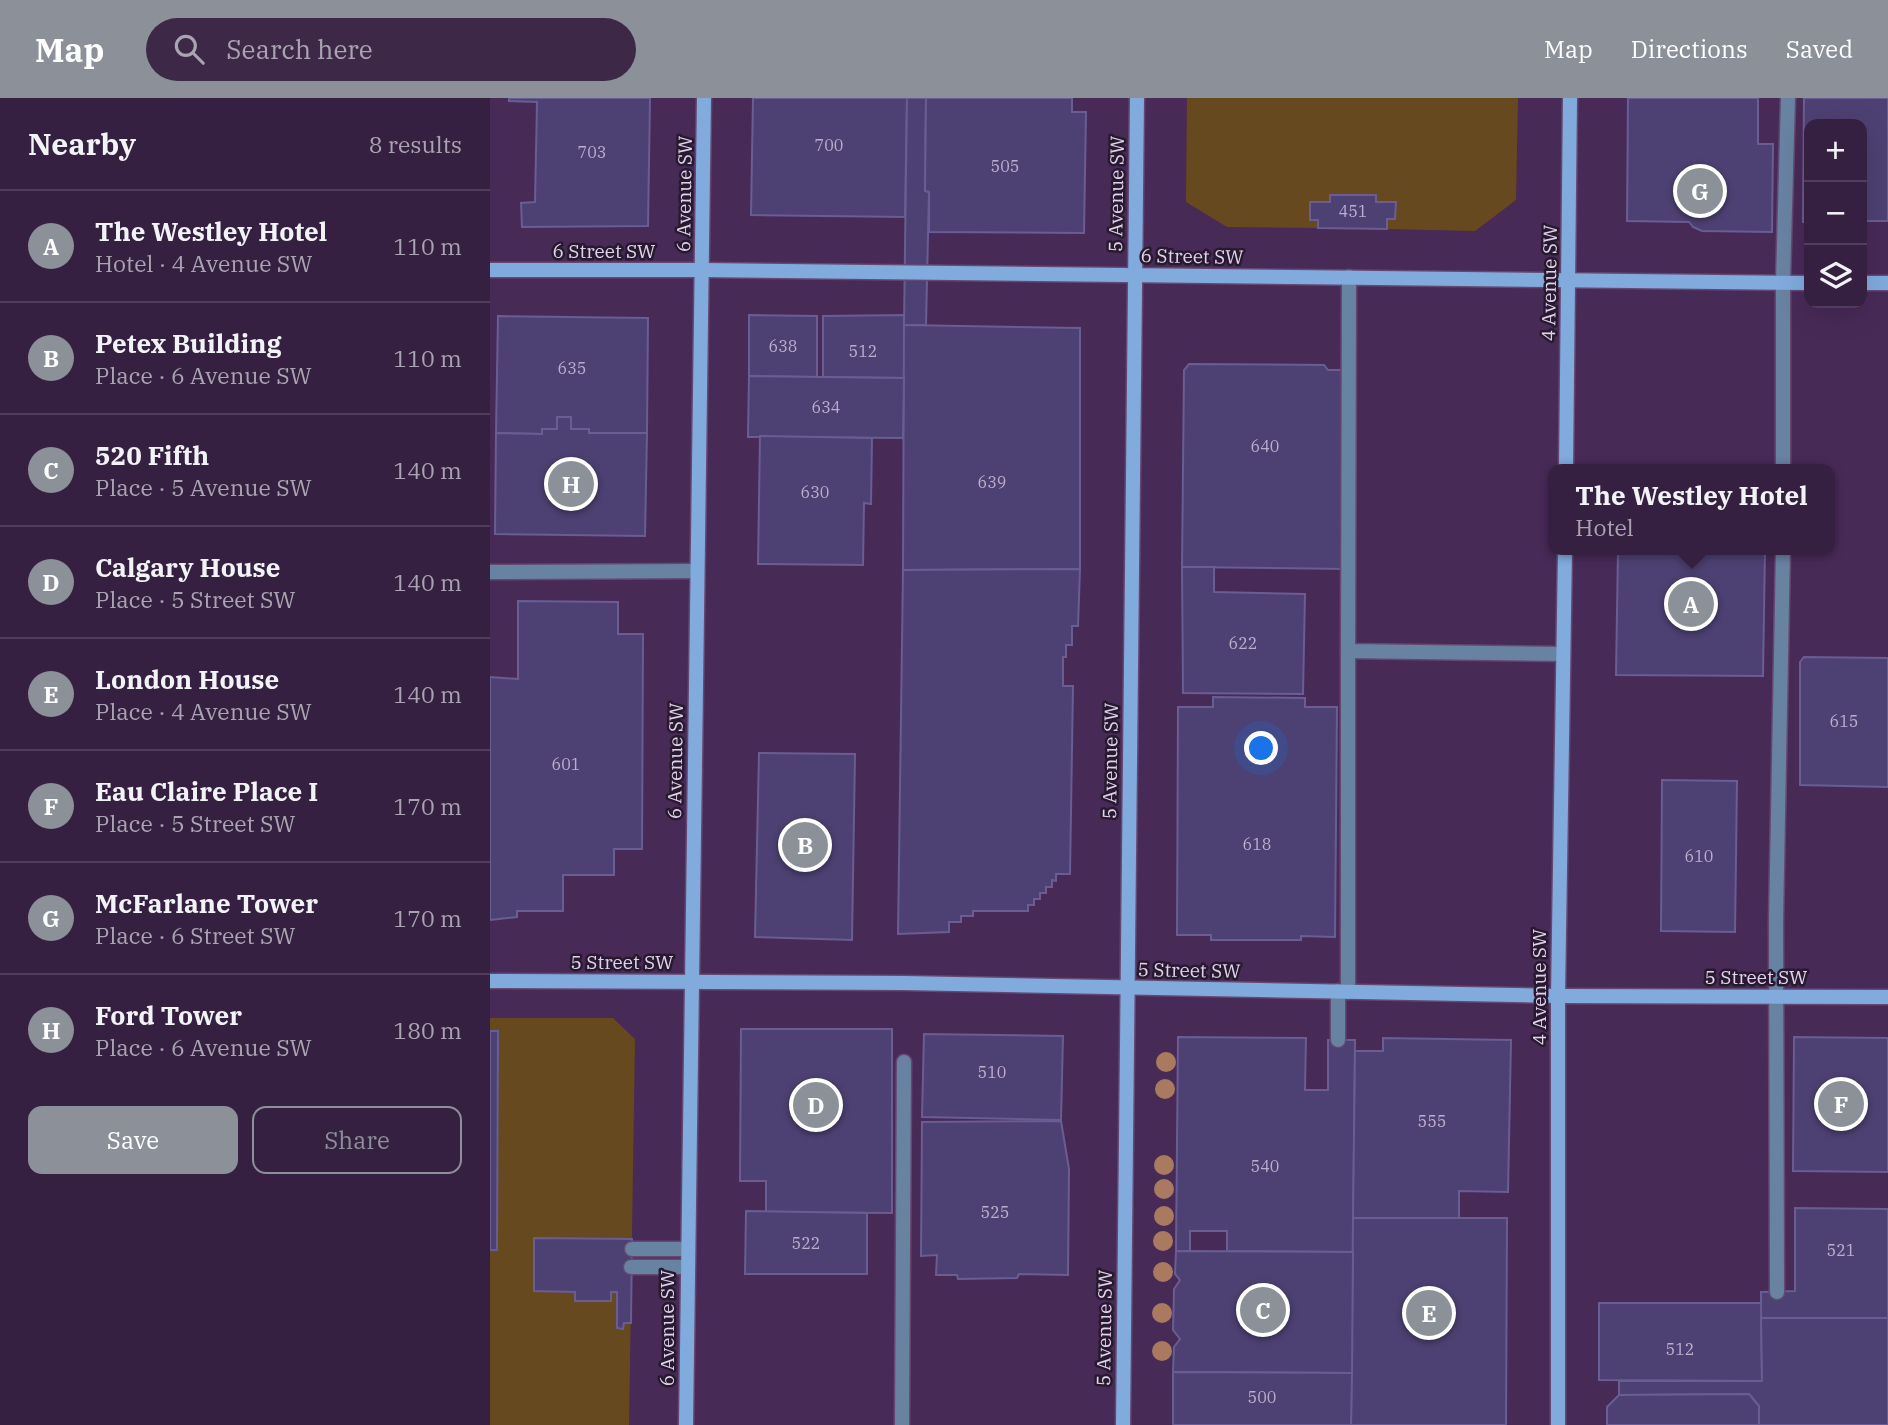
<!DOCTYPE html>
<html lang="en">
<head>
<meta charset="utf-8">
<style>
  body { margin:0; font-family:"IBM Plex Serif",serif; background:#3d2848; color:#f1f3f6 }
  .controls { position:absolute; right:21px; top:21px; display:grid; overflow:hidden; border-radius:14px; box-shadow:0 7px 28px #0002 }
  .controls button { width:63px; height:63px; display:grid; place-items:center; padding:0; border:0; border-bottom:2px solid #503e5a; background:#362041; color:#f1f3f6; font:35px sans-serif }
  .you { position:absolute; left:772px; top:651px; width:24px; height:24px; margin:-18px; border:5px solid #fff; border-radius:50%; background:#1a73e8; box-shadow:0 0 0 10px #1a73e833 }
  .badge { display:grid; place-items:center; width:46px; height:46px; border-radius:50%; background:#8c9099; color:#fff; font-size:23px; font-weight:700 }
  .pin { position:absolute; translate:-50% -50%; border:4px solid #fff; box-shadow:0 2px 7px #0006 }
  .popup { position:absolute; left:1058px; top:366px; width:287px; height:91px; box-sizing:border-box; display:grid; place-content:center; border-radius:14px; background:#362041; filter:drop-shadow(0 2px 5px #0005); font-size:23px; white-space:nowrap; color:#aaa3b1 }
  .popup b { font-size:26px; color:#f1f3f6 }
  .popup::after { content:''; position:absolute; left:50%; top:100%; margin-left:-14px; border:14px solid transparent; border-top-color:#362041 }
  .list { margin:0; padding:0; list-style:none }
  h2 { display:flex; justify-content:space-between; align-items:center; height:91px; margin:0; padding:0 28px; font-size:30px }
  h2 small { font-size:23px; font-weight:400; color:#aaa3b1 }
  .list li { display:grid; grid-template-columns:46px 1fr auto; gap:21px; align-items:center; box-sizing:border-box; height:112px; padding:0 28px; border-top:2px solid #503e5a }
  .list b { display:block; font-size:26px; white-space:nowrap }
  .list p { margin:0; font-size:23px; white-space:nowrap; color:#aaa3b1 }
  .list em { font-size:23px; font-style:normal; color:#aaa3b1 }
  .actions { display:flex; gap:14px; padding:21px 28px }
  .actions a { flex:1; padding:16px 0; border:2px solid #8c9099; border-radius:14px; text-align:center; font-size:24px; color:#8c9099 }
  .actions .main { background:#8c9099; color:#fff }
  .icon { flex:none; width:38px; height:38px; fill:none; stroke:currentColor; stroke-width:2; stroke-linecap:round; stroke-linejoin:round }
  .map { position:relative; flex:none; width:1398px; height:1327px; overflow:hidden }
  header { display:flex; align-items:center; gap:42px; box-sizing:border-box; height:98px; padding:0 35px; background:#8c9099; color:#fff }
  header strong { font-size:33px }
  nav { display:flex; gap:38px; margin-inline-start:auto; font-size:24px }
  .search { width:490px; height:63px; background:#3d2848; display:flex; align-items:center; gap:18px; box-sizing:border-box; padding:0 24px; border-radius:38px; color:#aaa3b1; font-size:26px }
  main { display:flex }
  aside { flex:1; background:#362041 }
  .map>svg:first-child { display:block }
  .green { fill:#66491f }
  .building { fill:#4d4173; stroke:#695d93; stroke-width:2 }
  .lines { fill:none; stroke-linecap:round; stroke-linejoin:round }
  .lane-casing { stroke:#644872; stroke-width:17 }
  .secondary-casing { stroke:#644872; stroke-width:17 }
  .lane { stroke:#6882a1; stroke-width:14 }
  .secondary { stroke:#81abdd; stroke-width:14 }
  .tree { fill:#a97a5f }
  .labels { text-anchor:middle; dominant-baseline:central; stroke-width:5; stroke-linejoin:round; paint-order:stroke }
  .number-label { font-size:16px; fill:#bdadce }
  .street-label { font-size:19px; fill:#e2d1ec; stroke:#271a2e }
</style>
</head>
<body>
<header>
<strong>Map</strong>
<div class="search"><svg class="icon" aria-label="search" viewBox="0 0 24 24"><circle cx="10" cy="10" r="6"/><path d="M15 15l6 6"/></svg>Search here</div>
<nav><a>Map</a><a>Directions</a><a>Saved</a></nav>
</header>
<main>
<aside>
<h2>Nearby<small>8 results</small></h2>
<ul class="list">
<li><span class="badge">A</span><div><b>The Westley Hotel</b><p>Hotel · 4 Avenue SW</p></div><em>110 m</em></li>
<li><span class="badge">B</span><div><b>Petex Building</b><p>Place · 6 Avenue SW</p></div><em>110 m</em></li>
<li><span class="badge">C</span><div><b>520 Fifth</b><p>Place · 5 Avenue SW</p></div><em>140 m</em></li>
<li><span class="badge">D</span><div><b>Calgary House</b><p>Place · 5 Street SW</p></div><em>140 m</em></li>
<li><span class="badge">E</span><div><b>London House</b><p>Place · 4 Avenue SW</p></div><em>140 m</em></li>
<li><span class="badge">F</span><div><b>Eau Claire Place I</b><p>Place · 5 Street SW</p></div><em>170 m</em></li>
<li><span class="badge">G</span><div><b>McFarlane Tower</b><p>Place · 6 Street SW</p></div><em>170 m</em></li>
<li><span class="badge">H</span><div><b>Ford Tower</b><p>Place · 6 Avenue SW</p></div><em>180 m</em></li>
</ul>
<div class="actions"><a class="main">Save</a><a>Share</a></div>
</aside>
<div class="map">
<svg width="1398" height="1327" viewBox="0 0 1398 1327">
  <rect width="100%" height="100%" fill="#482a57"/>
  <!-- green -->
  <g class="green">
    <path d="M697,0h331l-2,102 -41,31 -88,-2v-10h8l1,-17h-20v-7h-45l-1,7h-20v17l8,1v8l-91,-1 -41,-25z"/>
    <path d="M0,920h123l22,21 -6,386h-139z"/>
  </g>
  <!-- building -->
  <g class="building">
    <path d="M19,0h141l-2,128 -126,1 -1,-24 14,-1 2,-100 -28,-1z"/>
    <path d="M263,0h154l-2,119 -154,-2z"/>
    <path d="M417,0h19l-1,93 4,1 -3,133h-22z"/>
    <path d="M436,0h146v14h14l-2,121 -155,-1v-40l-4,-1z"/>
    <path d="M1138,0h130v46h15l-1,88 -70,-1 -9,-4 -4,-5 -62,-1z"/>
    <path d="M1314,0h84v123h-26v-97h-53v98h-6z"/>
    <path d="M840,97h46v7h20l-1,17h-8v10l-69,-1v-8h-8v-18h20z"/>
    <path d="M259,217l68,1v61l-68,-1z"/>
    <path d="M414,217v63l-81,-1v-61z"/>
    <path d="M8,218l150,2 -1,115h-58v-4h-18v-12h-14v12h-15v5l-46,-1z"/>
    <path d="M414,227l176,3v241l-177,1z"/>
    <path d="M699,266l135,1 4,5h19l-1,199 -164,-2 2,-197z"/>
    <path d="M259,278l155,2 -1,60 -155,-1z"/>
    <path d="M67,319h14v12h18v4h58l-2,103 -150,-2 1,-101 46,1v-5h15z"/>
    <path d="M270,338l112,2 -1,66 -7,-1 -1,62 -105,-1z"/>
    <path d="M1128,452h147l-2,126 -147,-1z"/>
    <path d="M692,469h32v25l91,2 -2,100 -120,-1z"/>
    <path d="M590,471l-2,57h-6v19h-6v12h-3v29h10l-3,188h-14v7l-4,-1v7h-6v6h-6v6h-6v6h-6v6h-55v5h-12v6h-12v10l-51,2 5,-364z"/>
    <path d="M28,503l100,1v32h25l-1,215h-28v26h-51v36h-46v6l-27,3v-243l28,2z"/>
    <path d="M1314,559l84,1v129l-88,-2v-123z"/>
    <path d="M723,599l92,1v9h32l-2,230 -34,-1v4h-90v-5h-34l1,-228h35z"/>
    <path d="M269,655l96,1 -3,186 -97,-3z"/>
    <path d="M1172,682l75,1 -2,151 -74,-1z"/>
    <path d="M251,931h151v184l-126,-1v-31h-26z"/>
    <path d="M0,933h8l-1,219h-7z"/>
    <path d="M434,936l139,2 -2,84 -139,-3z"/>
    <path d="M688,939l128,1 -1,52h23v-50h27l-2,212 -126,-1v-20h-37v20h-14z"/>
    <path d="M1304,939l94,1v134l-95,-1z"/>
    <path d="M893,940l128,2 -3,152 -49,-1v27h-106l2,-167h28z"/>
    <path d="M571,1023l8,48 -1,106 -49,-1 -2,4 -59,1 -1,-4h-21l1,-20 -16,1 1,-134z"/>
    <path d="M1305,1110l93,1v109h-127v-26l34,-1z"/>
    <path d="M256,1113l121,2v61h-122z"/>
    <path d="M863,1120h154l-1,207h-155z"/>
    <path d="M44,1140l98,1 -1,84h-7l-1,6 -6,-1v-36h-6v9h-36v-9l-41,-1z"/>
    <path d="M686,1153l177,1 -1,121 -179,-1 1,-25 6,-8 -7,-9 1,-41 6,-9 -5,-6z"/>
    <path d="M1109,1205h162l1,78 -163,-1z"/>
    <path d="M1271,1220h127v107h-129v-19l-10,-12 -130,1v-14h143z"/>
    <path d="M683,1274l179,1 -1,52h-178z"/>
    <path d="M1259,1296l10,12v19h-152v-18l12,-12z"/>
  </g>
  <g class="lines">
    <defs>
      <g id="lane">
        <path d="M859,179l-1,374 215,3"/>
        <path d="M1293,371v-187l5,-184"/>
        <path d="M0,474l207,-1"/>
        <path d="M858,894v-341"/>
        <path d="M848,942v-49"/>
        <path d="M142,1151h54"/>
        <path d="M141,1169h56"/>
        <path d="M1287,1194l-1,-371 7,-371"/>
        <path d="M412,1327l2,-363"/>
      </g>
      <g id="secondary">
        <path d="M0,172h212l1107,13"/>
        <path d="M1372,185h26"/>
        <path d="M1076,371l4,-371"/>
        <path d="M0,883l414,2 654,13 330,1"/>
        <path d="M196,1327l18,-1327"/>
        <path d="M633,1327l14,-1327"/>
        <path d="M1068,1327v-429l7,-446"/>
      </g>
    </defs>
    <!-- lane casing -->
    <use href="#lane" class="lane-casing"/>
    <!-- secondary casing -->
    <use href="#secondary" class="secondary-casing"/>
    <!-- lane -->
    <use href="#lane" class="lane"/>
    <!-- secondary -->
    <use href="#secondary" class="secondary"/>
  </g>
  <!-- trees -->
  <g class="tree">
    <circle cx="676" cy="964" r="10"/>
    <circle cx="675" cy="991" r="10"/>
    <circle cx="674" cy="1067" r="10"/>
    <circle cx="674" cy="1091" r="10"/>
    <circle cx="674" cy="1118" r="10"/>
    <circle cx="673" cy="1143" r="10"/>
    <circle cx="673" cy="1174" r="10"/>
    <circle cx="672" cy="1215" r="10"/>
    <circle cx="672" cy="1253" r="10"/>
  </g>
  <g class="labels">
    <!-- number labels -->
    <g class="number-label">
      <text x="339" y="47">700</text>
      <text x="102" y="54">703</text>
      <text x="515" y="68">505</text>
      <text x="863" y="113">451</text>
      <text x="293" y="248">638</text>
      <text x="373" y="253">512</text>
      <text x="82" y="270">635</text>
      <text x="336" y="309">634</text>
      <text x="775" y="348">640</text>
      <text x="502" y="384">639</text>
      <text x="325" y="394">630</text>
      <text x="753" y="545">622</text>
      <text x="1354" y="623">615</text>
      <text x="76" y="666">601</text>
      <text x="767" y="746">618</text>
      <text x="1209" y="758">610</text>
      <text x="502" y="974">510</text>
      <text x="942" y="1023">555</text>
      <text x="775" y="1068">540</text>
      <text x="505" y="1114">525</text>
      <text x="316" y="1145">522</text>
      <text x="1351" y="1152">521</text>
      <text x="1190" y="1251">512</text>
      <text x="772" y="1299">500</text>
    </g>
    <!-- street labels -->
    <g class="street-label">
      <text transform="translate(194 96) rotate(-89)">6 Avenue SW</text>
      <text transform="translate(626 96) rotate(-89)">5 Avenue SW</text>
      <text x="114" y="153">6 Street SW</text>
      <text transform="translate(702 158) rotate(1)">6 Street SW</text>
      <text transform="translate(1059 185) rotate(-89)">4 Avenue SW</text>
      <text transform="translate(185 663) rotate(-89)">6 Avenue SW</text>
      <text transform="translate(620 663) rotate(-89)">5 Avenue SW</text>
      <text x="132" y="864">5 Street SW</text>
      <text transform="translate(699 872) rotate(1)">5 Street SW</text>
      <text x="1266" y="879">5 Street SW</text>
      <text transform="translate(1049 889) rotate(-90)">4 Avenue SW</text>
      <text transform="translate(177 1230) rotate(-90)">6 Avenue SW</text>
      <text transform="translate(614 1230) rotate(-89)">5 Avenue SW</text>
    </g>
  </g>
</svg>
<div class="controls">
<button>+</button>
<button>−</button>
<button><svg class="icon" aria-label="layers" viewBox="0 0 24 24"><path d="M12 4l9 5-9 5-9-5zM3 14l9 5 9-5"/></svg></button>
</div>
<div class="you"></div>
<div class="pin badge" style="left:1201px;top:506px">A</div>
<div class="popup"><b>The Westley Hotel</b>Hotel</div>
<div class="pin badge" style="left:315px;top:747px">B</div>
<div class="pin badge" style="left:773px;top:1212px">C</div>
<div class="pin badge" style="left:326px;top:1007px">D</div>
<div class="pin badge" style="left:939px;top:1215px">E</div>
<div class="pin badge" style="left:1351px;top:1006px">F</div>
<div class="pin badge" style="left:1210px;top:93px">G</div>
<div class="pin badge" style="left:81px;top:386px">H</div>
</div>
</main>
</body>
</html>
